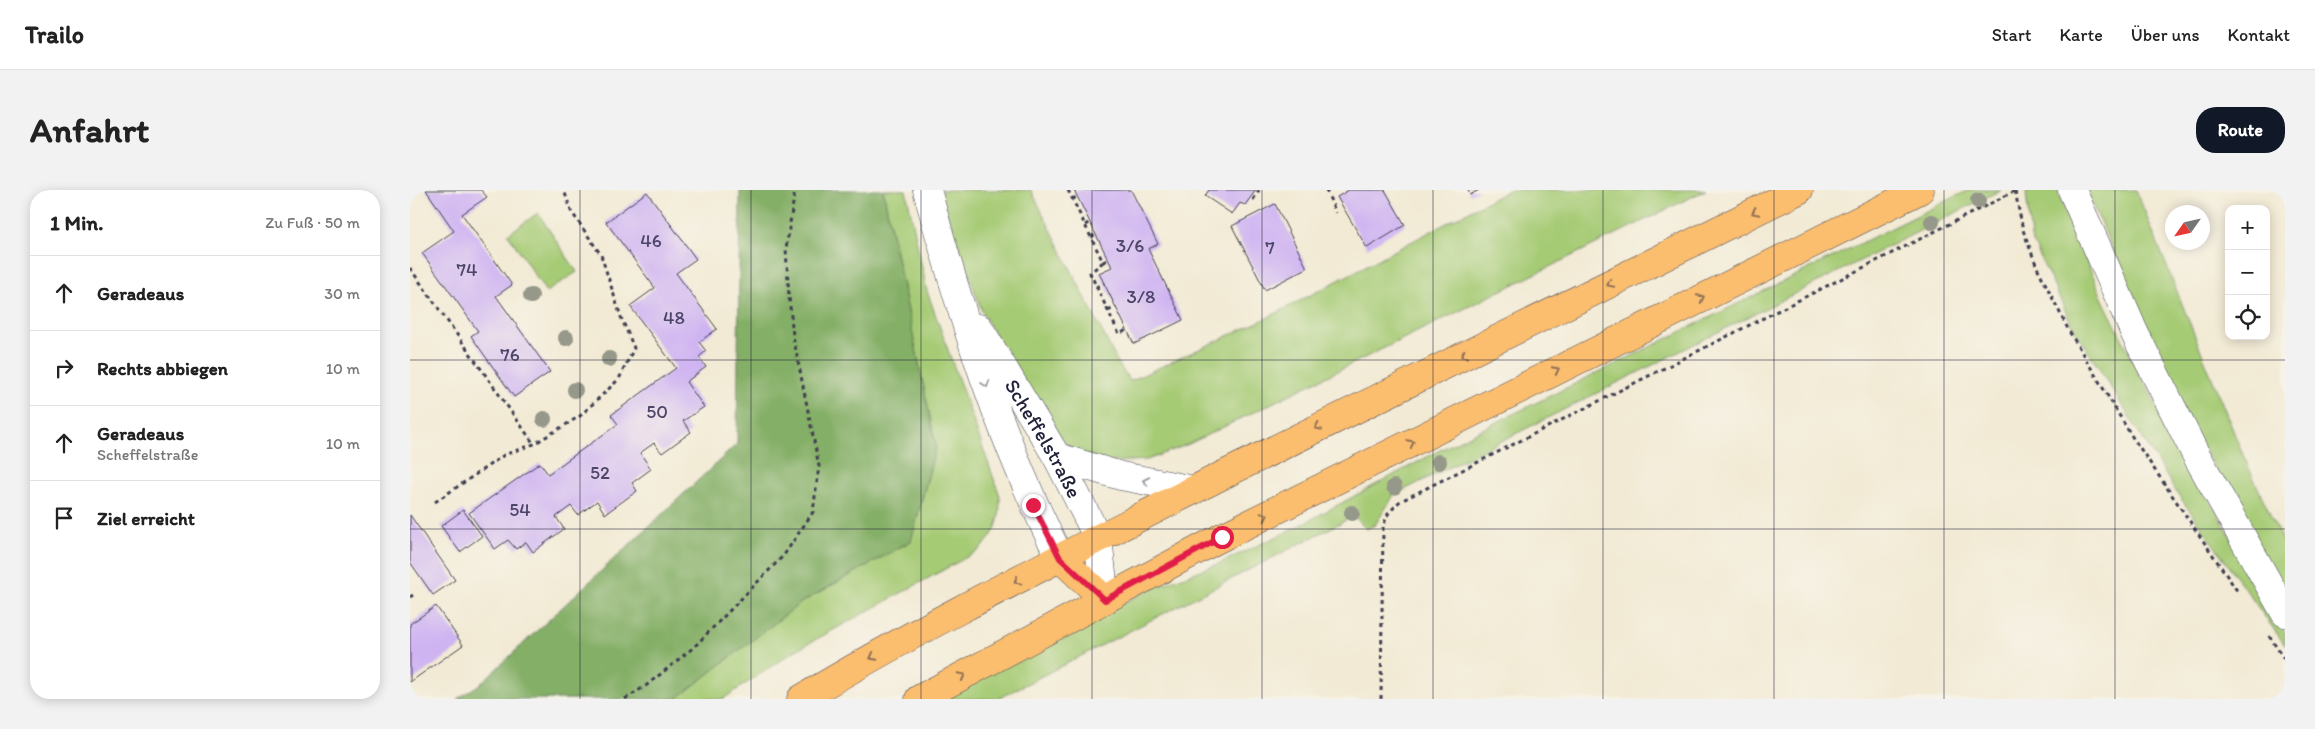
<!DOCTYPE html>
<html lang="de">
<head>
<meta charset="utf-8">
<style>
  body { margin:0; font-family:Itim,sans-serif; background:#f2f2f2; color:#222 }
  .controls { position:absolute; right:15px; top:15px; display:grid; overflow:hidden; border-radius:10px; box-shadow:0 2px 12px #0003 }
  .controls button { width:45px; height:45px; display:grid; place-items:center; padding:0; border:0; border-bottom:1px solid #e0e0e0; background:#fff; color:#222; font:25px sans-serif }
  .compass { position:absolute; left:1755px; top:15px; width:45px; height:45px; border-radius:50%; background:#fff; box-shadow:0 2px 12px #0003; rotate:236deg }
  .stop { position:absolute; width:15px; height:15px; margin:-11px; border:4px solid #e11d48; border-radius:50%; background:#fff }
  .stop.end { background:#e11d48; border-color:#fff; box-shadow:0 1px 5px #0008 }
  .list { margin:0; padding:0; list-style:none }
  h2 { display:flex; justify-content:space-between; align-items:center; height:65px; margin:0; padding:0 20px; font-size:21px }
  h2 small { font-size:16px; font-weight:400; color:#767676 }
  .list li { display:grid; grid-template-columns:32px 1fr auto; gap:15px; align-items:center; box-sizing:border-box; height:75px; padding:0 20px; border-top:1px solid #e0e0e0 }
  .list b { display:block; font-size:19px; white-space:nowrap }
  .list p { margin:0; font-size:16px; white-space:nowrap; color:#767676 }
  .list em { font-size:16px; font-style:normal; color:#767676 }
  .icon { flex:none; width:28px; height:28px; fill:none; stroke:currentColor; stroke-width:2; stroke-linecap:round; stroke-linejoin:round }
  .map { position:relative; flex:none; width:1875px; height:509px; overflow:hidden; border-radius:20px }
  header { display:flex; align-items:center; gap:30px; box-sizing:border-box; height:70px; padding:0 25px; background:#fff; border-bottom:1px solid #e0e0e0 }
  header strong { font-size:24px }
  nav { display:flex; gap:28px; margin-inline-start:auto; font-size:18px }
  .intro { display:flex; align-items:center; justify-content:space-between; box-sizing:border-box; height:120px; padding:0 30px }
  h1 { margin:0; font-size:35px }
  .button { padding:12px 22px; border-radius:20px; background:#111827; color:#fff; font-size:18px; font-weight:700 }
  main { display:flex; gap:30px; padding:0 30px }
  aside { flex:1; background:#fff; border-radius:20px; box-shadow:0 2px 12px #0003 }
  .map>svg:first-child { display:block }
  .green { fill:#a6cb75; stroke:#647658 }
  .forest { fill:#84af66; stroke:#536850 }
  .building { fill:#cfb4f2 }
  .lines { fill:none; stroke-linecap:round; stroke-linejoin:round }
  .minor-casing { stroke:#414052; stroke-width:29 }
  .major-casing { stroke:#414052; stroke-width:29 }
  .highway-casing { stroke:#414052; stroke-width:29 }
  .path { stroke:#414052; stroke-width:3; stroke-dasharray:4 4; stroke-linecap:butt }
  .minor { stroke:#fff; stroke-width:28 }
  .major { stroke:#fbbd6e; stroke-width:28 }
  .highway { stroke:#fbbd6e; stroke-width:28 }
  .tree { fill:#969889 }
  .oneway { stroke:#8e7054 }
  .oneway2 { stroke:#9c9ca7 }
  .route { stroke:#e11d48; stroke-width:6 }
  .grid { fill:none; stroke:#22223b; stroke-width:1; stroke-opacity:0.55 }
  .labels { text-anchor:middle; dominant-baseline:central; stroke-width:4; stroke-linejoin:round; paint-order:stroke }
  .number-label { font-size:19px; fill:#4d4669 }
  .street-label { font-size:21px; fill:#22223b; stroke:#f7f3e8 }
</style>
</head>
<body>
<header>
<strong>Trailo</strong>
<nav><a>Start</a><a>Karte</a><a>Über uns</a><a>Kontakt</a></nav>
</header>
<div class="intro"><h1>Anfahrt</h1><a class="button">Route</a></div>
<main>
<aside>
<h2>1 Min.<small>Zu Fuß · 50 m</small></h2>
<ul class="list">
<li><svg class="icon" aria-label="ahead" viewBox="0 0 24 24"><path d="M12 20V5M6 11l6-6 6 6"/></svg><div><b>Geradeaus</b></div><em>30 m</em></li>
<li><svg class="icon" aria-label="right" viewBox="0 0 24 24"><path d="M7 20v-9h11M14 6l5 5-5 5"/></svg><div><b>Rechts abbiegen</b></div><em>10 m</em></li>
<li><svg class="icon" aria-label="ahead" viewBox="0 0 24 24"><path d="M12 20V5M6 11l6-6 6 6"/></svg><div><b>Geradeaus</b><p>Scheffelstraße</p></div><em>10 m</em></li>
<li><svg class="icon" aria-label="arrive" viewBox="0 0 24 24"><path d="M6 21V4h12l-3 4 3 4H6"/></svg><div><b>Ziel erreicht</b></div></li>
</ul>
</aside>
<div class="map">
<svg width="1875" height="509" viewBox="0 0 1875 509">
  <rect width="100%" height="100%" fill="#f7f3e8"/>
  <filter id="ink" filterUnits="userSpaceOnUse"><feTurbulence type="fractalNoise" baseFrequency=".02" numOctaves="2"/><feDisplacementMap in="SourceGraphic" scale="10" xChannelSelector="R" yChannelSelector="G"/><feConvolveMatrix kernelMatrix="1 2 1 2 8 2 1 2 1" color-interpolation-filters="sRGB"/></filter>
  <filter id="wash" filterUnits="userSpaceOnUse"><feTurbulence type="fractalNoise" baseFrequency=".0096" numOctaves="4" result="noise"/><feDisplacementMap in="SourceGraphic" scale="20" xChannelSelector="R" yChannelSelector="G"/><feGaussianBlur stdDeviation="1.12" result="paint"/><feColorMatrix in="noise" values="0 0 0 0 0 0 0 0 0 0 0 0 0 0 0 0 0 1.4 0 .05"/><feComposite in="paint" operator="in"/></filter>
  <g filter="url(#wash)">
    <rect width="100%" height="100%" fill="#f2ead4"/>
    <!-- green -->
    <g class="green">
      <path d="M473,0h23l21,101 73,205c0,26 -3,37 -22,55l-187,102 -68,46h-47l126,-97 109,-61 25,-95z"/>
      <path d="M532,0h89l87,173 12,18 139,-64 240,-127h197l-517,254 -42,16 -35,2 -36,-10 -25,-21 -43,-71 -27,-51 -39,-110z"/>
      <path d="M1559,0h32l-607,305 -19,30 -9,4 -12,-13 -357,183h-55l208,-110 70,-26 75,-35 145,-78z"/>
      <path d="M1623,0h24l46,110 35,71 147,263v11l-108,-152 -104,-166 -42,-89 -5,-45z"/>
      <path d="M1676,0h50l107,265 42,92v46l-92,-163z"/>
      <path d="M128,23l39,59 -31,20 -38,-58z"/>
    </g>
    <!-- forest -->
    <path class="forest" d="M330,0h143l53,256 -25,95 -109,61 -126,97h-219l23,-15 257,-240z"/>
    <g id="blocks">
      <!-- building -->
      <g class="building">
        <path d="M16,0h55l6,7 -25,17 50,71 -16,11 54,76 -36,25 -43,-61 7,-5 -56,-78 32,-22z"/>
        <path d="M664,0h57l27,54 -10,5 35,71 -49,24 -35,-71 13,-6z"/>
        <path d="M799,0h47l-11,15 -5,-2 -8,11 -27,-18z"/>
        <path d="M939,0h36l20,35 -38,23 -30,-51z"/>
        <path d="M1058,0h11l-9,5z"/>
        <path d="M237,2l49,67 -20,14 41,56 -18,13 7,9 -7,6 7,10 -20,15 18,25 -21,14 8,11 -29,21 -8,-10 -14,10 11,16 -19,14 5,8 -32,23 -8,-13 -19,14 -7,-9 -15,11 8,12 -31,23 -7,-10 -10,7 -8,-9 -13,9 -26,-36 71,-50 8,11 70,-50 -7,-9 65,-47 -46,-62 25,-18 -49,-66z"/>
        <path d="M865,14l32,64 -42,22 -33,-64z"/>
        <path d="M53,320l19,26 -22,16 -19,-26z"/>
        <path d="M0,325l45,65 -22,15 -23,-33z"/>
        <path d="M26,416l27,39 -53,37v-58z"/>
      </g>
    </g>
  </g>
  <g filter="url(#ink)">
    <use href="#blocks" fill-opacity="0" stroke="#414052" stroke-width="1"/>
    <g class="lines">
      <defs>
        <g id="minor">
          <path d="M517,0c34,126 74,251 133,368"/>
          <path d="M1662,0l63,144 60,119 90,160"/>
          <path id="s1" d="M569,138l78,129 41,81 7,62"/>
          <path d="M647,267l64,19 73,14"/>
        </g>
        <g id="major">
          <path d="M650,368l45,42"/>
          <path d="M391,509c136,-82 280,-151 422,-224"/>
          <path d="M509,509l303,-162"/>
        </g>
        <g id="highway">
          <path d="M813,285l576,-285"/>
          <path d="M812,347l698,-347"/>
        </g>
      </defs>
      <!-- minor casing -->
      <use href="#minor" class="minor-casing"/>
      <!-- major casing -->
      <use href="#major" class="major-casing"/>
      <!-- highway casing -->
      <use href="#highway" class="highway-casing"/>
      <!-- path -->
      <g class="path">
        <path d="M658,0l35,72 -13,11 29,61 8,-4"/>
        <path d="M916,0l10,23"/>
        <path d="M1605,1l8,39 14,37 32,64 62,104 107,157"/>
        <path d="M662,9l5,-2"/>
        <path d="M843,10l6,-10"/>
        <path d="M675,35l5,-3"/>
        <path d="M681,47l5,-3"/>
        <path d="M693,72l5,-2"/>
        <path d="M0,78l124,176"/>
        <path d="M686,97l8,-4"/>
        <path d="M698,121l8,-4"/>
        <path d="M25,312l69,-47 30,-11 46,-28 39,-37 15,-31 -13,-31 -20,-62 -30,-44 -7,-21"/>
        <path d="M0,407l3,-2"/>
        <path d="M1859,446l16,24"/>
        <path d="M215,509l22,-14 47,-38 90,-92 29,-43 6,-46 -26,-130 -4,-39 -3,-48 9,-59"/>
        <path d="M971,509l2,-173 5,-12 11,-12 618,-312"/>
      </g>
      <!-- minor -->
      <use href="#minor" class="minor"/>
      <!-- major -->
      <use href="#major" class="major"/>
      <!-- highway -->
      <use href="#highway" class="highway"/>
    </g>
    <!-- trees -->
    <g class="tree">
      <circle cx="1568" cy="11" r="8"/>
      <circle cx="1522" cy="32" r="8"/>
      <circle cx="121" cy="106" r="8"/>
      <circle cx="156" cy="148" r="8"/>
      <circle cx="199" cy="169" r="8"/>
      <circle cx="165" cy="200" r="8"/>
      <circle cx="134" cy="229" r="8"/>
      <circle cx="1029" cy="272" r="8"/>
      <circle cx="984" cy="297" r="8"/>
      <circle cx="942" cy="323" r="8"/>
    </g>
    <!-- one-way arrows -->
    <defs><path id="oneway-chevron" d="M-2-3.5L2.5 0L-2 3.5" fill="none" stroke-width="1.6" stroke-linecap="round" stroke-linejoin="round" transform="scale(1.25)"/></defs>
    <g class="oneway">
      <use href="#oneway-chevron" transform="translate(1345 22) rotate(154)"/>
      <use href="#oneway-chevron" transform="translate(1200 94) rotate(154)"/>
      <use href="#oneway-chevron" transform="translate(1291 108) rotate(-27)"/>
      <use href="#oneway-chevron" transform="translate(1054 165) rotate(154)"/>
      <use href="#oneway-chevron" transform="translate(1146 180) rotate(-27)"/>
      <use href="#oneway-chevron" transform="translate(908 237) rotate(154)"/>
      <use href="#oneway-chevron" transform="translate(1001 253) rotate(-27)"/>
      <use href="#oneway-chevron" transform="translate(855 326) rotate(-27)"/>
      <use href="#oneway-chevron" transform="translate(607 391) rotate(152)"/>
      <use href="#oneway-chevron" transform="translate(463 467) rotate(152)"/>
      <use href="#oneway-chevron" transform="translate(552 486) rotate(-28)"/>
    </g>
    <g class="oneway2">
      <use href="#oneway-chevron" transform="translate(576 194) rotate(72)"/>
      <use href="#oneway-chevron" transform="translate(736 291) rotate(-169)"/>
    </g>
  </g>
  <g class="lines" filter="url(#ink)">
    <!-- route -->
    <path class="route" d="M623,315l27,53 45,42 117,-63"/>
  </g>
  <!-- grid -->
  <path class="grid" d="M170,0v509M341,0v509M511,0v509M682,0v509M852,0v509M1023,0v509M1193,0v509M1364,0v509M1534,0v509M1705,0v509M0,170h1875M0,339h1875"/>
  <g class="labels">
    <!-- number labels -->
    <g class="number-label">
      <text x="241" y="50">46</text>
      <text x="720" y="55">3/6</text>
      <text x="860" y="57">7</text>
      <text x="57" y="79">74</text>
      <text x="731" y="106">3/8</text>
      <text x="264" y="127">48</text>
      <text x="100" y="164">76</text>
      <text x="247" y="221">50</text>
      <text x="190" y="282">52</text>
      <text x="110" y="319">54</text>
    </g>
    <!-- street labels -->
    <g class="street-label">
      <text stroke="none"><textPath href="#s1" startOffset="128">Scheffelstraße</textPath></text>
    </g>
  </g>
</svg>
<div class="controls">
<button>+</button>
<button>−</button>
<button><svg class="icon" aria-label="locate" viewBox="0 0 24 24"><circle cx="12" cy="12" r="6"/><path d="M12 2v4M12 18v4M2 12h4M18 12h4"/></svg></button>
</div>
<svg class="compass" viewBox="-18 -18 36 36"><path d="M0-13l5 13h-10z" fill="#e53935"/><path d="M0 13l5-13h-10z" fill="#767676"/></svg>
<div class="stop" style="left:812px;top:347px"></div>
<div class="stop end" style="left:623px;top:315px"></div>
</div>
</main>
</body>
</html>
